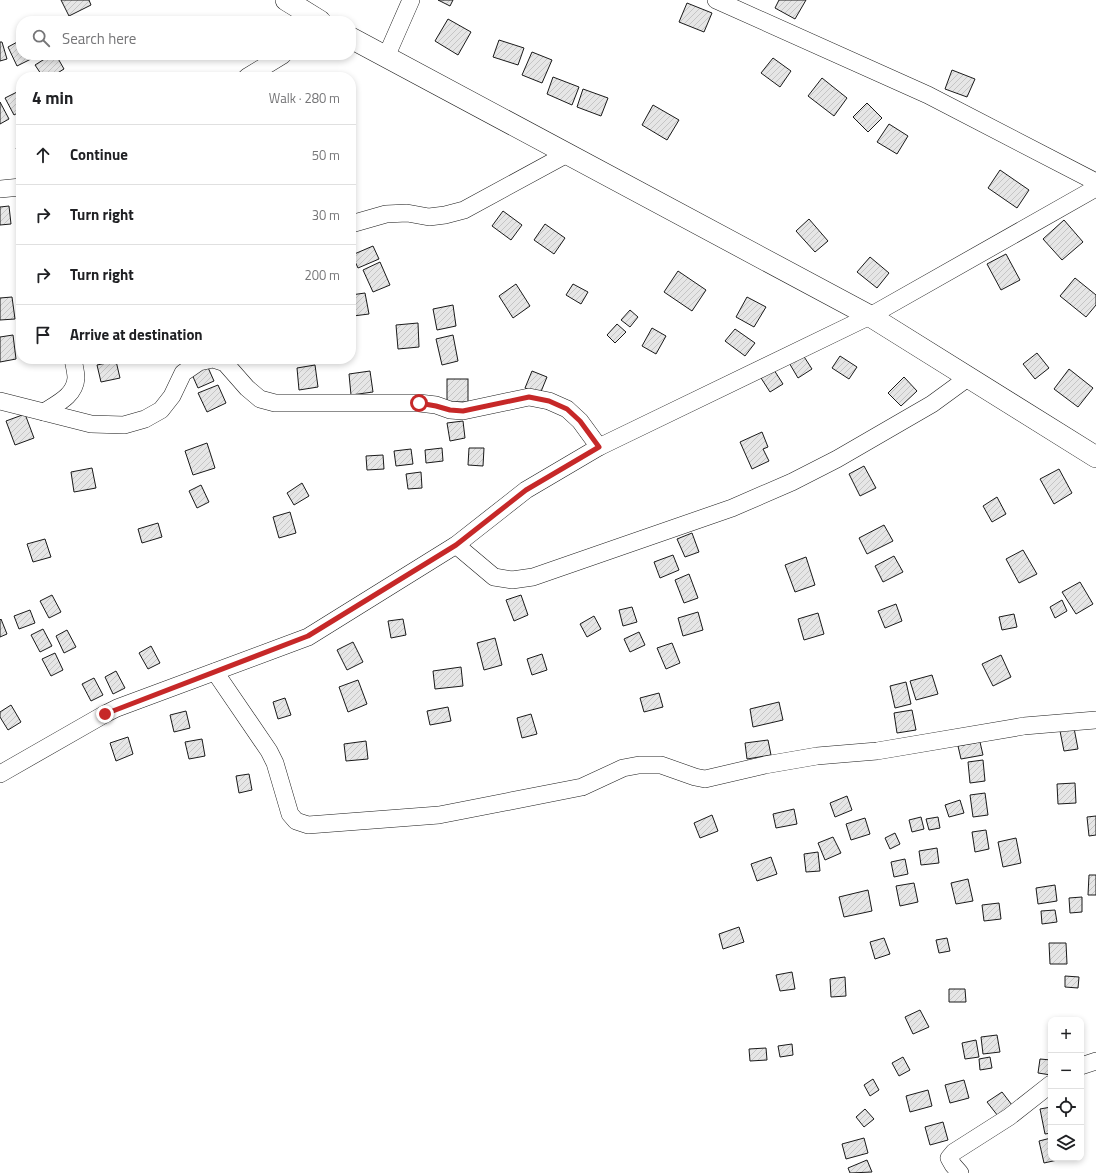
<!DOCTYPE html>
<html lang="en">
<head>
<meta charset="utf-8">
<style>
  body { margin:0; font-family:"Titillium Web",sans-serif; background:#f2f2f2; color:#202124 }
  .controls { position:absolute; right:12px; bottom:12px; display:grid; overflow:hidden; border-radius:8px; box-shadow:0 2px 6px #0003 }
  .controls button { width:36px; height:36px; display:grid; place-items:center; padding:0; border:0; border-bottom:1px solid #e0e0e0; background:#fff; color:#202124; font:20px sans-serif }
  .stop { position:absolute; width:12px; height:12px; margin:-9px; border:3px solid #c62828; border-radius:50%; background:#fff }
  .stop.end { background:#c62828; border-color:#fff; box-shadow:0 1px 4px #0008 }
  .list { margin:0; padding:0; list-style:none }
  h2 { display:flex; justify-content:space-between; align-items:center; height:52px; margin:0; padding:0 16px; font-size:17px }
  h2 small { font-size:13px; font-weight:400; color:#757577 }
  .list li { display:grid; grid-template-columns:26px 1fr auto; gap:12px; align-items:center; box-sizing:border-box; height:60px; padding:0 16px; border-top:1px solid #e0e0e0 }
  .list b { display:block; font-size:15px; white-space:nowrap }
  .list em { font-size:13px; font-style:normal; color:#757577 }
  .icon { flex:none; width:22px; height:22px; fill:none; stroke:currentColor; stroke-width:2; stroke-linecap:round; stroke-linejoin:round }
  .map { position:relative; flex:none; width:1096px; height:1173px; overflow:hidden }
  .search { position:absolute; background:#fff; box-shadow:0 2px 6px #0003; left:16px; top:16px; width:340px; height:44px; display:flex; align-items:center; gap:10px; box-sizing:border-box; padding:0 14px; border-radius:16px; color:#757577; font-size:15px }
  .panel { position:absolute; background:#fff; box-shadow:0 2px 6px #0003; left:16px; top:72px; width:340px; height:292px; border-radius:16px }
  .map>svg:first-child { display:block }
  .building { fill:url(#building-hatch); stroke:#1a1a1a }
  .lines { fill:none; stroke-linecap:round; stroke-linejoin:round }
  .minor-casing { stroke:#1a1a1a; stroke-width:18 }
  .tertiary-casing { stroke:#1a1a1a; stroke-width:22 }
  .minor { stroke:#fff; stroke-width:17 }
  .tertiary { stroke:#fff; stroke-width:21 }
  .route { stroke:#c62828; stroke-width:5 }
</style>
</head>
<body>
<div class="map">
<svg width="1096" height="1173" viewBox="0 0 1096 1173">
  <defs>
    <pattern id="building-hatch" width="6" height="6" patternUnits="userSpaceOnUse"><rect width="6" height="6" fill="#e6e6e6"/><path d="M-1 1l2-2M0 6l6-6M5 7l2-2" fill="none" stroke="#c5c5c5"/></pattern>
  </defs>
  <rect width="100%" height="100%" fill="#fff"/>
  <!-- building -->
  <g class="building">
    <path d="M61,0h28l2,5 -22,11z"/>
    <path d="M438,0h15l-3,6z"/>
    <path d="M779,0h27l-11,19 -20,-11z"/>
    <path d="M687,3l25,10 -8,19 -25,-10z"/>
    <path d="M448,19l23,13 -13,23 -23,-14z"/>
    <path d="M21,40v15h13l1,2 -18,9 -9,-19z"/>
    <path d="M499,40l25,8 -6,17 -25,-8z"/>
    <path d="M0,42h2l5,17 -7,2z"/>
    <path d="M532,52l20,8 -10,23 -20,-8z"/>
    <path d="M51,55h5l8,14 -13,8h-8l-8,-12z"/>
    <path d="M773,58l18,13 -11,16 -19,-14z"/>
    <path d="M952,70l23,9 -8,18 -22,-8z"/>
    <path d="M553,77l26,10 -7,18 -25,-11z"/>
    <path d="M822,78l25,20 -13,18 -26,-20z"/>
    <path d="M583,89l25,9 -7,18 -24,-9z"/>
    <path d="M21,90v21l-7,4 -9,-17z"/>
    <path d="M0,102l9,17 -9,5z"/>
    <path d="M867,103l15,15 -14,14 -15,-15z"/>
    <path d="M653,105l26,15 -12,20 -25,-15z"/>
    <path d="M889,124l19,12 -11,18 -20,-12z"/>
    <path d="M21,145v13l-5,-10z"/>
    <path d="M1000,170l29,20 -12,18 -29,-20z"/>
    <path d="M9,206l2,18 -11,1v-18z"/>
    <path d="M503,211l19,14 -11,15 -19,-14z"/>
    <path d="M809,219l19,22 -13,11 -19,-21z"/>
    <path d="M1064,220l19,22 -21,18 -19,-21z"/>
    <path d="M545,224l20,14 -11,16 -20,-14z"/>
    <path d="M373,246l6,13 -21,9 -6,-13z"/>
    <path d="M1006,254l14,26 -19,10 -14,-26z"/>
    <path d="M870,257l19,16 -12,15 -20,-16z"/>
    <path d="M380,262l10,23 -17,7 -10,-22z"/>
    <path d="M678,271l28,19 -14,21 -28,-19z"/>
    <path d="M1075,278l21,17v10l-10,12 -26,-21z"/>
    <path d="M516,284l14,22 -17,12 -14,-22z"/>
    <path d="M573,284l15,8 -7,12 -15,-9z"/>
    <path d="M365,293l4,21 -16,2 -2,-21z"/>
    <path d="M12,297l3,22 -15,1v-22z"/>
    <path d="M747,297l19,10 -12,20 -18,-10z"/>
    <path d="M453,305l3,21 -19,4 -4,-21z"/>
    <path d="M630,310l8,7 -8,10 -9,-7z"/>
    <path d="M418,323l1,24 -21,2 -2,-24z"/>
    <path d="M617,324l9,8 -11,11 -8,-8z"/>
    <path d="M652,328l14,8 -10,18 -14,-8z"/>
    <path d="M735,329l20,14 -10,13 -20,-15z"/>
    <path d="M13,335l3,24 -16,3v-25z"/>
    <path d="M453,335l5,26 -16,4 -6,-26z"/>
    <path d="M801,352l11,17 -14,9 -10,-17z"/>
    <path d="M1037,353l12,15 -14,11 -12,-15z"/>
    <path d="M840,356l17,11 -8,12 -17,-11z"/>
    <path d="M116,361l4,17 -19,4 -4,-17z"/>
    <path d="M206,363l8,18 -16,7 -8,-18z"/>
    <path d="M315,365l3,22 -19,3 -2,-22z"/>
    <path d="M1069,369l24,19 -15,19 -24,-18z"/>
    <path d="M774,370l9,14 -13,8 -9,-14z"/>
    <path d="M370,371l3,21 -22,3 -2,-21z"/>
    <path d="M532,371l15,6 -7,17 -15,-6z"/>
    <path d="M904,377l13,14 -16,15 -13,-13z"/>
    <rect x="447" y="379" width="21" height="23"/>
    <path d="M218,385l8,18 -19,9 -9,-19z"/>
    <path d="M25,414l9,24 -19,7 -9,-24z"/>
    <path d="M463,421l2,17 -15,3 -3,-18z"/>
    <path d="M762,432l6,15 -5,2 6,12 -17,8 -12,-27z"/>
    <path d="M207,443l8,25 -22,7 -8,-24z"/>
    <path d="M442,448l1,13 -17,2 -1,-13z"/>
    <path d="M469,448h15l-1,18 -15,-1z"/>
    <path d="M411,449l2,15 -17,2 -2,-15z"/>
    <path d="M383,455l1,14 -17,1 -1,-14z"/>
    <path d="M864,466l12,22 -16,8 -11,-22z"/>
    <path d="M92,468l4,20 -22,4 -3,-20z"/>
    <path d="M1059,469l13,24 -18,11 -14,-25z"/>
    <path d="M421,472l1,16 -14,1 -2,-15z"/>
    <path d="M302,483l7,13 -15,9 -7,-12z"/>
    <path d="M201,485l8,17 -12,6 -8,-17z"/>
    <path d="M997,497l9,17 -14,8 -9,-16z"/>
    <path d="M290,512l6,21 -17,5 -6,-21z"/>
    <path d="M158,523l4,14 -20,6 -4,-14z"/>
    <path d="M884,525l9,16 -26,13 -8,-16z"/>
    <path d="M692,533l7,19 -14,5 -8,-18z"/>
    <path d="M45,539l6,18 -18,5 -6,-18z"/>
    <path d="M1023,550l14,24 -18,9 -13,-24z"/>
    <path d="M673,555l6,15 -19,8 -6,-16z"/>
    <path d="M894,556l9,16 -20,10 -8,-16z"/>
    <path d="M806,557l9,28 -20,7 -10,-27z"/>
    <path d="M689,574l9,24 -14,5 -9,-23z"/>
    <path d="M1080,582l13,22 -17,10 -14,-22z"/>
    <path d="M52,595l9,17 -12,6 -9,-17z"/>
    <path d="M521,595l7,20 -14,6 -8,-21z"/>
    <path d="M1062,600l5,11 -12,7 -5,-11z"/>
    <path d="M896,604l6,17 -17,7 -7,-17z"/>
    <path d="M632,607l5,15 -14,4 -4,-16z"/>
    <path d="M30,610l5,13 -16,6 -5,-13z"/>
    <path d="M698,612l5,18 -20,6 -5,-18z"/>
    <path d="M818,613l6,21 -20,6 -6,-21z"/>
    <path d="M1014,614l3,13 -15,3 -3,-13z"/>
    <path d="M594,616l7,13 -14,8 -7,-13z"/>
    <path d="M1,619l6,15 -7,3v-17z"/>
    <path d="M403,619l3,16 -15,3 -3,-17z"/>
    <path d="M43,629l9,17 -12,6 -9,-17z"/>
    <path d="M67,630l9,17 -12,6 -8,-17z"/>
    <path d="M639,632l6,13 -15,7 -6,-13z"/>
    <path d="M495,638l7,27 -18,5 -7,-27z"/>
    <path d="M353,642l10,20 -16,8 -10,-20z"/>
    <path d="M672,643l8,20 -14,6 -9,-21z"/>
    <path d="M151,646l9,17 -12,6 -9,-16z"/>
    <path d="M55,653l8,17 -12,6 -9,-17z"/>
    <path d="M542,654l5,16 -15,5 -5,-16z"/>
    <path d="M1001,655l10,22 -18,9 -11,-22z"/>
    <path d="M461,667l2,19 -28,3 -2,-18z"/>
    <path d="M116,671l9,17 -12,6 -8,-17z"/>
    <path d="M932,675l6,19 -22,6 -6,-19z"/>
    <path d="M94,678l9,17 -12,6 -9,-17z"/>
    <path d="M358,680l9,24 -19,8 -9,-25z"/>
    <path d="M906,682l5,22 -16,4 -5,-22z"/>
    <path d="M659,693l4,14 -19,5 -4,-14z"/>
    <path d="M285,698l6,17 -13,4 -5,-17z"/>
    <path d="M779,702l4,18 -30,7 -3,-18z"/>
    <path d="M11,705l10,17 -13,8 -8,-13v-5z"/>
    <path d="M448,707l3,14 -21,4 -3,-14z"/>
    <path d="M912,710l4,20 -19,3 -3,-20z"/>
    <path d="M186,711l4,17 -16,4 -4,-17z"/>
    <path d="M531,714l6,20 -15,4 -5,-20z"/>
    <path d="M1074,728l4,21 -14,2 -4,-20z"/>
    <path d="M128,737l5,17 -17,7 -6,-18z"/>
    <path d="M202,739l3,17 -16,3 -4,-17z"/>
    <path d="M768,740l3,15 -24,4 -2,-16z"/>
    <path d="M366,741l2,18 -22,2 -2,-17z"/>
    <path d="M980,742l3,13 -22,4 -3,-13z"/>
    <path d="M983,760l2,21 -15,2 -2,-21z"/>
    <path d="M249,774l3,16 -13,3 -3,-17z"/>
    <path d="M1075,783l1,20 -18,1 -1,-20z"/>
    <path d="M985,793l3,22 -15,2 -3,-22z"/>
    <path d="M847,796l5,14 -17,7 -5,-14z"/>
    <path d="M960,800l4,13 -15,4 -4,-12z"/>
    <path d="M794,809l3,15 -21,4 -3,-14z"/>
    <path d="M712,815l6,16 -18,7 -6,-15z"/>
    <path d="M1096,816v19l-7,1 -2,-19z"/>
    <path d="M921,817l3,12 -12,3 -3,-12z"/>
    <path d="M938,817l2,11 -11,2 -3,-11z"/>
    <path d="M865,818l5,16 -19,6 -5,-16z"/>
    <path d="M986,830l3,19 -14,3 -3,-20z"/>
    <path d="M895,833l5,11 -10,5 -5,-11z"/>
    <path d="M833,837l8,16 -16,7 -7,-17z"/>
    <path d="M1016,838l5,25 -18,4 -5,-25z"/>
    <path d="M937,848l2,15 -18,2 -2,-14z"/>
    <path d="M818,852l2,19 -14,1 -2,-18z"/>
    <path d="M771,857l6,17 -20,7 -6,-17z"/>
    <path d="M905,859l3,15 -14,3 -3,-15z"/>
    <path d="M1089,875h7v20h-8z"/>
    <path d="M968,879l5,22 -17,3 -5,-21z"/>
    <path d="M914,883l4,19 -18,4 -4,-20z"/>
    <path d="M1055,885l2,16 -19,3 -2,-16z"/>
    <path d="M868,890l4,21 -28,6 -5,-20z"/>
    <path d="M1082,897v15l-12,1 -1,-15z"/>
    <path d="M999,903l2,16 -17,2 -2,-16z"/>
    <path d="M1055,910l2,12 -15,2 -1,-13z"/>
    <path d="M739,927l5,15 -21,7 -4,-15z"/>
    <path d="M884,938l6,16 -15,5 -5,-17z"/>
    <path d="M947,938l3,13 -11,2 -3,-13z"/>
    <path d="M1049,943h17l1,21h-17z"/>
    <path d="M792,972l3,17 -15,2 -4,-16z"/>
    <path d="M1065,976l14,1 -1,11 -13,-1z"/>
    <path d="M845,977l1,19 -15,1 -1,-18z"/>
    <path d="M949,989h16l1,13h-17z"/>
    <path d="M920,1010l9,17 -16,7 -8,-17z"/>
    <path d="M997,1035l3,17 -17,2 -2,-17z"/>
    <path d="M976,1040l3,17 -14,2 -3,-16z"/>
    <path d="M792,1044l1,11 -13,2 -2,-11z"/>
    <path d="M766,1048l1,12 -17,1 -1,-12z"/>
    <path d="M903,1057l7,13 -11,6 -7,-13z"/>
    <path d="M990,1057l2,11 -12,2 -1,-11z"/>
    <path d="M1040,1059l11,1v15l-13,-2z"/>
    <path d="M873,1079l6,11 -9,6 -6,-11z"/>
    <path d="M964,1080l5,18 -19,5 -5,-18z"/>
    <path d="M928,1090l4,16 -22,6 -4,-16z"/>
    <path d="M1002,1092l10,13 -14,11 -11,-14z"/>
    <path d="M1051,1107v26l-6,1 -5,-25z"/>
    <path d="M865,1109l9,10 -10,8 -8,-10z"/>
    <path d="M943,1122l5,18 -18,5 -5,-18z"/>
    <path d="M864,1138l4,15 -22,6 -4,-15z"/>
    <path d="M1051,1138v20l11,1 -18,4 -5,-22z"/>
    <path d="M867,1160l5,12 -22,1 -2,-5z"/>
  </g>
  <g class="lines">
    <defs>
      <g id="minor">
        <path d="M716,0l212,95 168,87"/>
        <path d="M386,57l25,-57"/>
        <path d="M247,77l36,-22"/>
        <path d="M0,189l21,-2"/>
        <path d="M351,224l35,-10 21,-1 22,4 16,-2 19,-5 103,-56"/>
        <path d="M0,401l91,23 33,1 21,-6 16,-9 11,-14 11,-23 16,-11 14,-3 12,4 22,25 13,11 15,4h144l17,2 14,5 13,1 66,-14 20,4 18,8 13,12 19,26"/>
        <path d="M44,412c12,-8 31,-16 32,-34 0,-6 -2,-13 -3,-19"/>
        <path d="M456,545l38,32 18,3 21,-3 199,-69 60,-26 45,-23 95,-55 37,-27"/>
        <path d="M215,672l54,79 6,12 15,51 6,7 12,4 131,-10 143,-28 41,-19 16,-3h22l34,12 10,2 60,-14 52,-9 60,-5 147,-25 72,-6"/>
        <path d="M0,774l105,-60 12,-6 191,-71 148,-92 70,-55 73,-43 271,-131 226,-128"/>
        <path d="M1081,1066l15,-5"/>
        <path d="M960,1173l-7,-8 -4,-7 5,-6 55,-35 42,-33"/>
      </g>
      <g id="tertiary">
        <path d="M286,0l34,21"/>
        <path d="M351,38l519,278 226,141"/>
      </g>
    </defs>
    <!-- minor casing -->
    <use href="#minor" class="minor-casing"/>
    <!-- tertiary casing -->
    <use href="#tertiary" class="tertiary-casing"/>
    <!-- minor -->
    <use href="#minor" class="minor"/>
    <!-- tertiary -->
    <use href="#tertiary" class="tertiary"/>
  </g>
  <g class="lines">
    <!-- route -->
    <path class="route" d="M105,714l203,-78 148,-91 70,-55 73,-43 -19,-26 -13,-12 -18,-8 -20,-4 -66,14 -13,-1 -14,-4 -17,-3"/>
  </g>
</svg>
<div class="controls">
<button>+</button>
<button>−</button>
<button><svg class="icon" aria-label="locate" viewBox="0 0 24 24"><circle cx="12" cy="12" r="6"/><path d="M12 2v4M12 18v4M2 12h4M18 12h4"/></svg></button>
<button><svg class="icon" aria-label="layers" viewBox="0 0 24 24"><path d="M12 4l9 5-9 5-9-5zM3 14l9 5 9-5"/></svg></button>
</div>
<div class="stop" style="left:419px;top:403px"></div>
<div class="stop end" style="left:105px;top:714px"></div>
<div class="search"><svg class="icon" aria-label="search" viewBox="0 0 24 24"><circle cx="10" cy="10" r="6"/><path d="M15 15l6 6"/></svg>Search here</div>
<section class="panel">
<h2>4 min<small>Walk · 280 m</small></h2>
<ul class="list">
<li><svg class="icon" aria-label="ahead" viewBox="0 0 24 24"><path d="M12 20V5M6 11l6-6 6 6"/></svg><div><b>Continue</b></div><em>50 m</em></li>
<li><svg class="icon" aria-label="right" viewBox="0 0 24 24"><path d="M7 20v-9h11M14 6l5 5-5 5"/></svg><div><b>Turn right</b></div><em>30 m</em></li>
<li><svg class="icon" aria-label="right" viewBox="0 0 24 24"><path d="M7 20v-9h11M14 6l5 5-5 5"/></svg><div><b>Turn right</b></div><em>200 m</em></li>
<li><svg class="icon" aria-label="arrive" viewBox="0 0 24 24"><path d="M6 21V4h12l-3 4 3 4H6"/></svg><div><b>Arrive at destination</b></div></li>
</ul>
</section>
</div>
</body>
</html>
